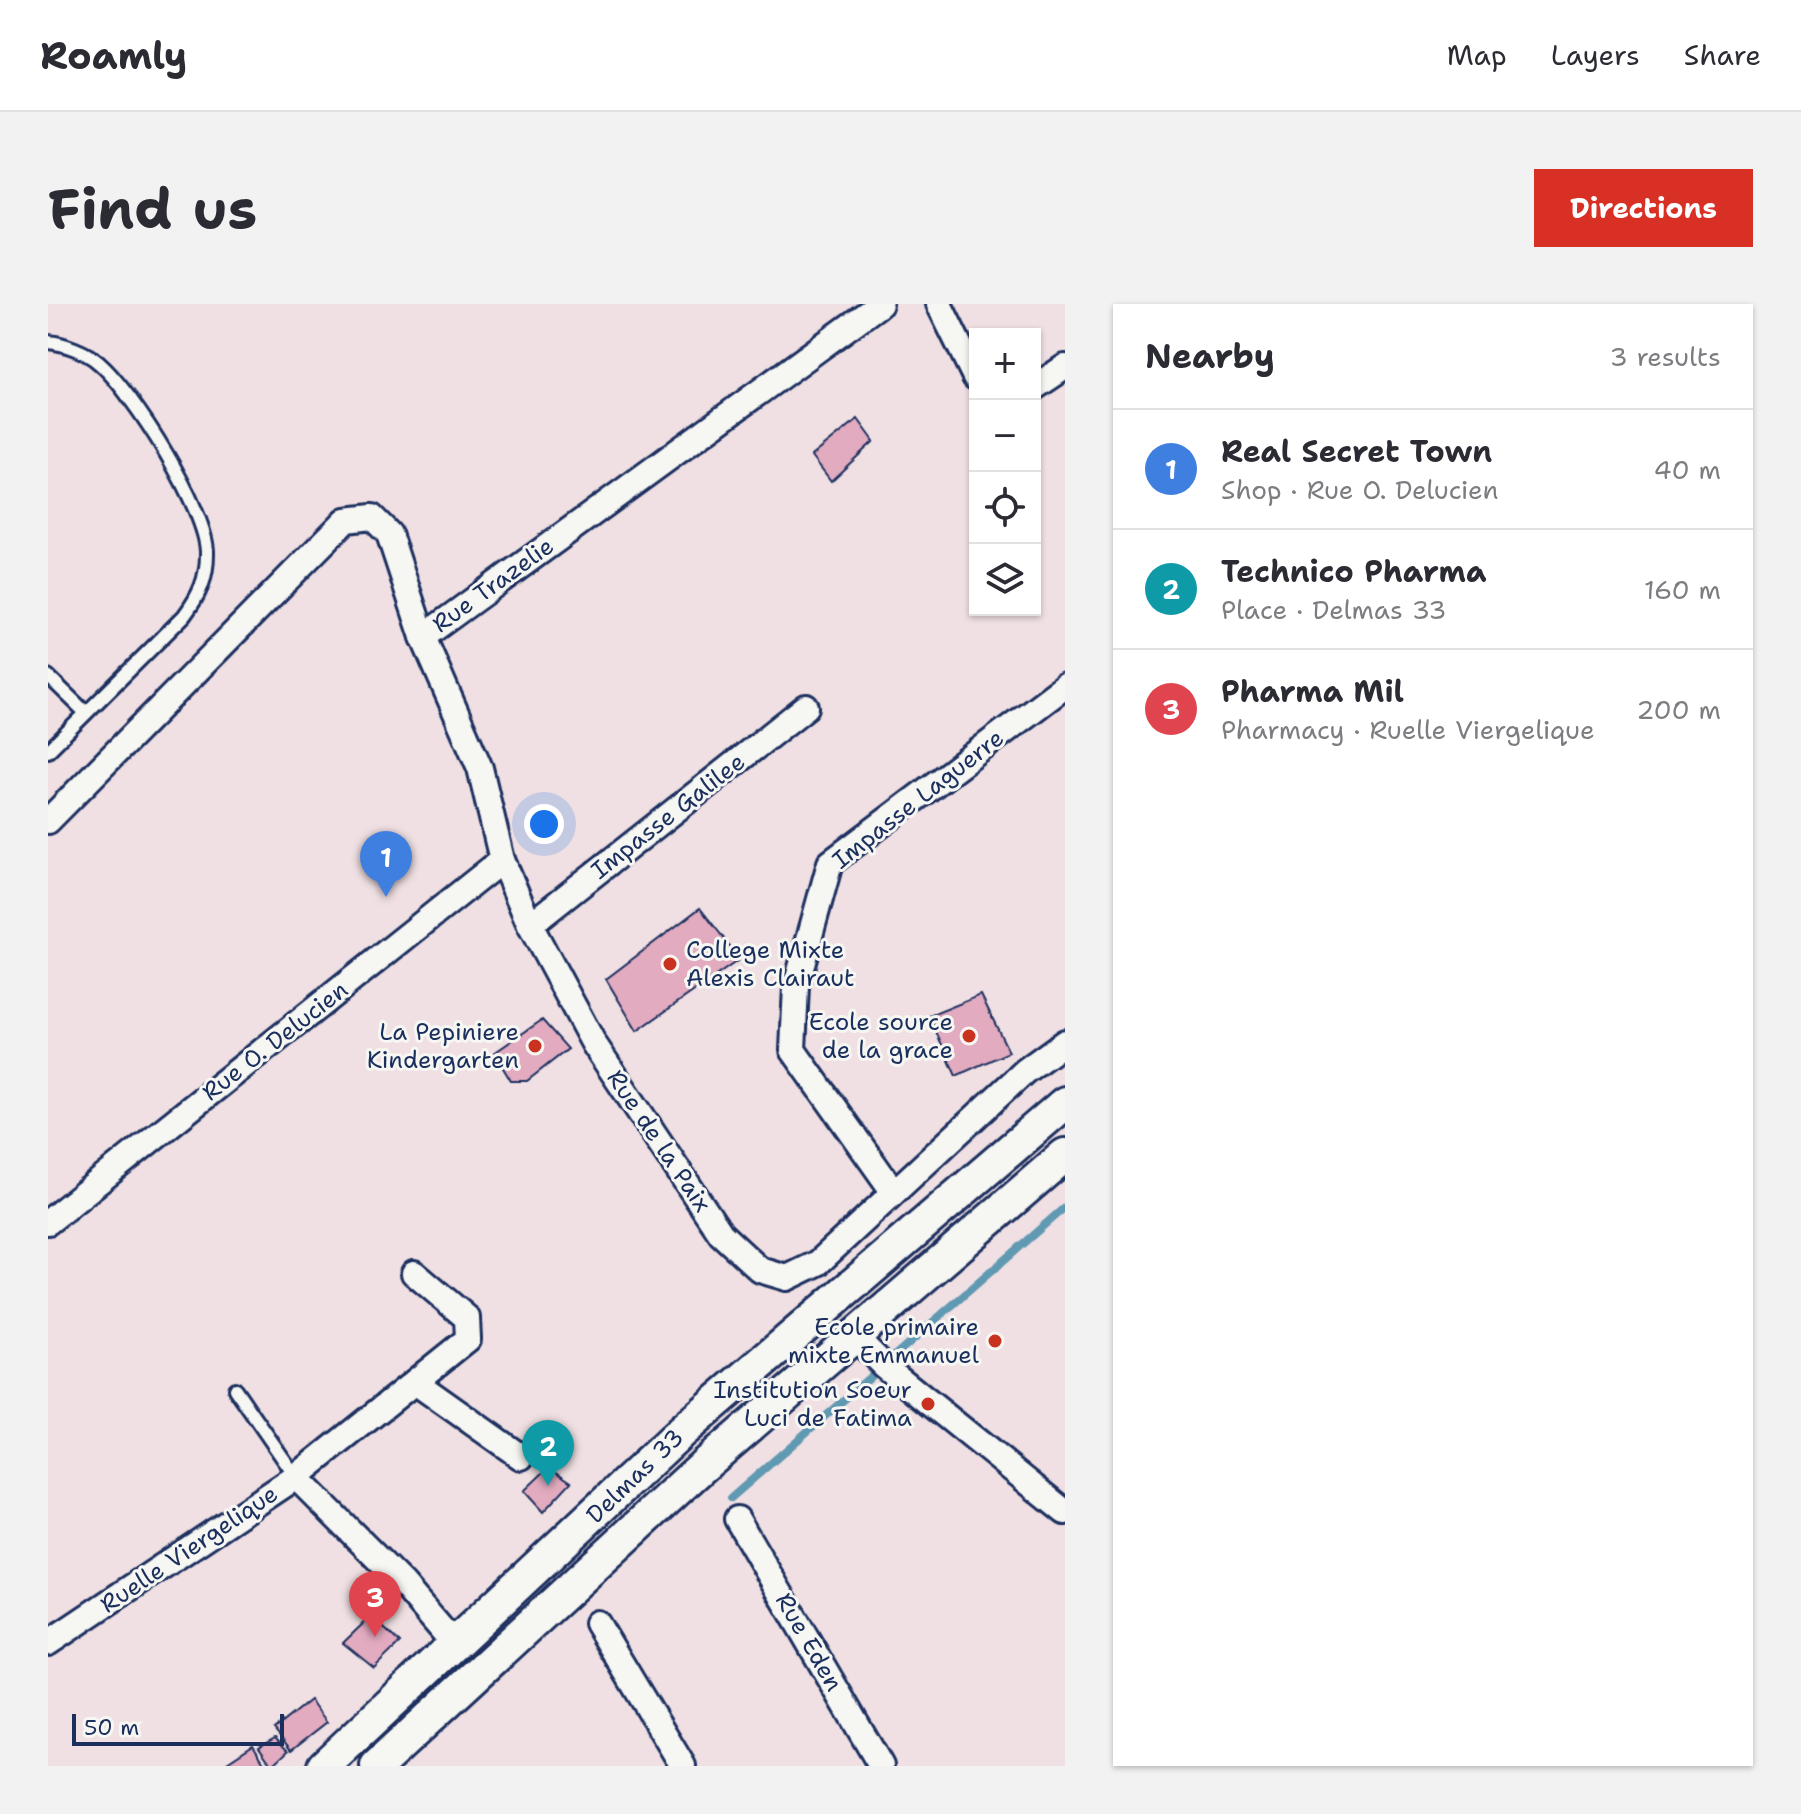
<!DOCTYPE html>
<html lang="en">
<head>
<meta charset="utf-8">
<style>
  body { margin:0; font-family:"Shantell Sans",sans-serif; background:#f2f2f3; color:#2b2b33 }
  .controls { position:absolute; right:24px; top:24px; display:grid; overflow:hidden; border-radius:0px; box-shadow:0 2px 6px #0004 }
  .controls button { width:72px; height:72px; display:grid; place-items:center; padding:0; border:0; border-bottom:2px solid #e1e1e2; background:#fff; color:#2b2b33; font:40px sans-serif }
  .scale { position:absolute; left:24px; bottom:20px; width:212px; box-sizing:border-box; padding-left:8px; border:4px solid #1b2f5e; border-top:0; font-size:22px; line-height:28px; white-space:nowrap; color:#1b2f5e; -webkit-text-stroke:6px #f6f6f2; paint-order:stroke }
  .you { position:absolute; left:496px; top:520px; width:28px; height:28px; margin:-20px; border:6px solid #fff; border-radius:50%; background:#1a73e8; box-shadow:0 0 0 12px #1a73e833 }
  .badge { display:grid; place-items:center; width:52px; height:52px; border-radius:50%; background:#d93025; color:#fff; font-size:26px; font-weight:700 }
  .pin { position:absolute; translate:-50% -66px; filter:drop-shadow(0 2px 4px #0008) }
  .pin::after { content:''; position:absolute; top:42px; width:28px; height:24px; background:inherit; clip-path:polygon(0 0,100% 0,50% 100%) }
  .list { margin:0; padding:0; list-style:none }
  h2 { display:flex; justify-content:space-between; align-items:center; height:104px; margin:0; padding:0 32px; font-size:34px }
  h2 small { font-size:26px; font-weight:400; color:#7c7c81 }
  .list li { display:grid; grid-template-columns:52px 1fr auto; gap:24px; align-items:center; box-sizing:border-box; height:120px; padding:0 32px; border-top:2px solid #e1e1e2 }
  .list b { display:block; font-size:30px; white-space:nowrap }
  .list p { margin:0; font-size:26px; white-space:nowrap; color:#7c7c81 }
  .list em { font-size:26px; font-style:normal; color:#7c7c81 }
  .icon { flex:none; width:44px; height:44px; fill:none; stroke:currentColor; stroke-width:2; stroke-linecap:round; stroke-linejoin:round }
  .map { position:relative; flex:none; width:1017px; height:1462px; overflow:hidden; border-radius:0px }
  header { display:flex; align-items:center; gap:48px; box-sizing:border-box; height:112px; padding:0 40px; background:#fff; border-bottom:2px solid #e1e1e2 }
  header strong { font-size:38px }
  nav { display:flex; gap:44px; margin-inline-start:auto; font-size:28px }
  .intro { display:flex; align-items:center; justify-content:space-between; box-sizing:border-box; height:192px; padding:0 48px }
  h1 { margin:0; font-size:56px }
  .button { padding:20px 36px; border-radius:0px; background:#d93025; color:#fff; font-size:28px; font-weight:700 }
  main { display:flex; gap:48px; padding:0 48px }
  aside { flex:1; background:#fff; border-radius:0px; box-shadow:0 2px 6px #0004 }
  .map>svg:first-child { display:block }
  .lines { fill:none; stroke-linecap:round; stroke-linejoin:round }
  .stream { stroke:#6199b2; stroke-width:8 }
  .building { fill:#e2abc0; stroke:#1b2f5e; stroke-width:2 }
  .service-casing { stroke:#1b2f5e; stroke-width:18 }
  .minor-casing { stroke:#1b2f5e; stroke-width:30 }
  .secondary-casing { stroke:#1b2f5e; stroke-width:38 }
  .service { stroke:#f6f6f2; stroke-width:12 }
  .minor { stroke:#f6f6f2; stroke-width:24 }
  .secondary { stroke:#f6f6f2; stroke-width:32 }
  .poi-dot { fill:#c8321e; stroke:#f6f6f2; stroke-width:3 }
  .labels { text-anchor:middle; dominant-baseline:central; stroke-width:6; stroke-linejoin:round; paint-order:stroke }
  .street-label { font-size:24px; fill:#1b2f5e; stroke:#f6f6f2 }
  .poi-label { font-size:24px; fill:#1b2f5e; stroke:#f6f6f2; text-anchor:end }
</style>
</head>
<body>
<header>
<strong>Roamly</strong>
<nav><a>Map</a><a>Layers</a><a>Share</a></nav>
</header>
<div class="intro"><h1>Find us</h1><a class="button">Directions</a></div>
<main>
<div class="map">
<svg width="1017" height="1462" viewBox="0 0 1017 1462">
  <rect width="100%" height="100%" fill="#f0e0e3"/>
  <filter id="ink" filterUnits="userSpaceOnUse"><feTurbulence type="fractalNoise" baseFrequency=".0125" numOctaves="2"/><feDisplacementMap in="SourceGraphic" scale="16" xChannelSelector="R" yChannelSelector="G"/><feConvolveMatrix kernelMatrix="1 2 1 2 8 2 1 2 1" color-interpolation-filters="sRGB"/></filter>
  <g filter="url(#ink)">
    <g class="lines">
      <!-- stream -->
      <path class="stream" d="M683,1194l334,-291"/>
    </g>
    <!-- building -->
    <g class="building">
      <path d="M810,115l16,22 -43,40 -19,-25z"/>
      <path d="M652,604l40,51 -103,72 -31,-52z"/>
      <path d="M933,691l28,57 -53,24 -27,-60z"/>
      <path d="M494,716l26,29 -41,32h-16l-17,-28z"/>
      <path d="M501,1163l22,15 -28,30 -19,-21z"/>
      <path d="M323,1312l29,27 -26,25 -31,-25z"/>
      <path d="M262,1396l17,22 -36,28 -17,-21z"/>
      <path d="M227,1434l13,13 -16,15 -13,-19z"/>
      <path d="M205,1441l13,21h-45z"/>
    </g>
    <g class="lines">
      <defs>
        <g id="service">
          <path d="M0,38c15,1 39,10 51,21 33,28 109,148 108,191 0,25 -8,42 -23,62l-136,135"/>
          <path d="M0,372l37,36"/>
          <path d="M187,1085l61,88"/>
        </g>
        <g id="minor">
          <path d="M891,0l36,73"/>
          <path d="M987,83l30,-20"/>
          <path d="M375,333l57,131 22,92 28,65 64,119 127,190 39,36 27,8 31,-15 207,-192 40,-29"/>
          <path d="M0,517l298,-301 26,-3 17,17 34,103 457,-333"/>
          <path d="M482,621l276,-218"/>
          <path d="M845,887l-100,-141 3,-64 34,-123 235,-177"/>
          <path d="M0,918l454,-362"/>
          <path d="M807,1033l29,29 181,146"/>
          <path d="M367,1078l106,75"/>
          <path d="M248,1173l172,-138 -1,-21 -53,-45"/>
          <path d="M689,1215l144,247"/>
          <path d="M549,1319l86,143"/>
          <path d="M0,1339l248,-166 107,107 53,62"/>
        </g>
        <g id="secondary">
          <path d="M276,1462l358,-335 383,-328"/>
          <path d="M329,1462l326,-300 362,-311"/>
        </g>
      </defs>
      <!-- service casing -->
      <use href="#service" class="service-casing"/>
      <!-- minor casing -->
      <use href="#minor" class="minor-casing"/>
      <!-- secondary casing -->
      <use href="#secondary" class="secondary-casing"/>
      <!-- service -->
      <use href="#service" class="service"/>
      <!-- minor -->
      <use href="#minor" class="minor"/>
      <!-- secondary -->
      <use href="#secondary" class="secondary"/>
    </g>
  </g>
  <!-- markers -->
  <g class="poi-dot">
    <circle cx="622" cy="660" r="8"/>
    <circle cx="921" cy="732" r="8"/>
    <circle cx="487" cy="742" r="8"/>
    <circle cx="947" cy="1037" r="8"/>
    <circle cx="880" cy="1100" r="8"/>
  </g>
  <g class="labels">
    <!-- street labels -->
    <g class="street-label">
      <text transform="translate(445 281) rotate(-36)">Rue Trazelie</text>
      <text transform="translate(870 495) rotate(-38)">Impasse Laguerre</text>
      <text transform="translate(620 512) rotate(-38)">Impasse Galilee</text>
      <text transform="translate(227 737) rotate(-38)">Rue O. Delucien</text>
      <text transform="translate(611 837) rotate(56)">Rue de la Paix</text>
      <text transform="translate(587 1172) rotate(-44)">Delmas 33</text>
      <text transform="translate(141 1245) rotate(-34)">Ruelle Viergelique</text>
      <text transform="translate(761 1338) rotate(60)">Rue Eden</text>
    </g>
    <!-- poi labels -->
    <g class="poi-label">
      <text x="638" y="646" text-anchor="start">College Mixte<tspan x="638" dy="28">Alexis Clairaut</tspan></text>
      <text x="905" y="718">Ecole source<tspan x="905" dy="28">de la grace</tspan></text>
      <text x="471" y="728">La Pepiniere<tspan x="471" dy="28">Kindergarten</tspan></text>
      <text x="931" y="1023">Ecole primaire<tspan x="931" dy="28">mixte Emmanuel</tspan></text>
      <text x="864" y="1086">Institution Soeur<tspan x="864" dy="28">Luci de Fatima</tspan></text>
    </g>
  </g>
</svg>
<div class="controls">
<button>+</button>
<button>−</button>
<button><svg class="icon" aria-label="locate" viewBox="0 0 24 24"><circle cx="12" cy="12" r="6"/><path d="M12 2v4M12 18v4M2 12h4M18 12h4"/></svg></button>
<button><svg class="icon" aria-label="layers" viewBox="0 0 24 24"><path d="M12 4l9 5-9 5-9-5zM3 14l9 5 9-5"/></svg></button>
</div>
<div class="scale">50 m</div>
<div class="you"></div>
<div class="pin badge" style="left:338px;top:593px;background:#3f7fe0">1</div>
<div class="pin badge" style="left:500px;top:1182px;background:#0f9aa8">2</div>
<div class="pin badge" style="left:327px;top:1333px;background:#e0444e">3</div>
</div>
<aside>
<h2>Nearby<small>3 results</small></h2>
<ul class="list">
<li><span class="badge" style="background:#3f7fe0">1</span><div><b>Real Secret Town</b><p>Shop · Rue O. Delucien</p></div><em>40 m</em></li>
<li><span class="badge" style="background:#0f9aa8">2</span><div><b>Technico Pharma</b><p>Place · Delmas 33</p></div><em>160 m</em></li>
<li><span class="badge" style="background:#e0444e">3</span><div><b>Pharma Mil</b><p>Pharmacy · Ruelle Viergelique</p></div><em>200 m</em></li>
</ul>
</aside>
</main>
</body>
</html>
